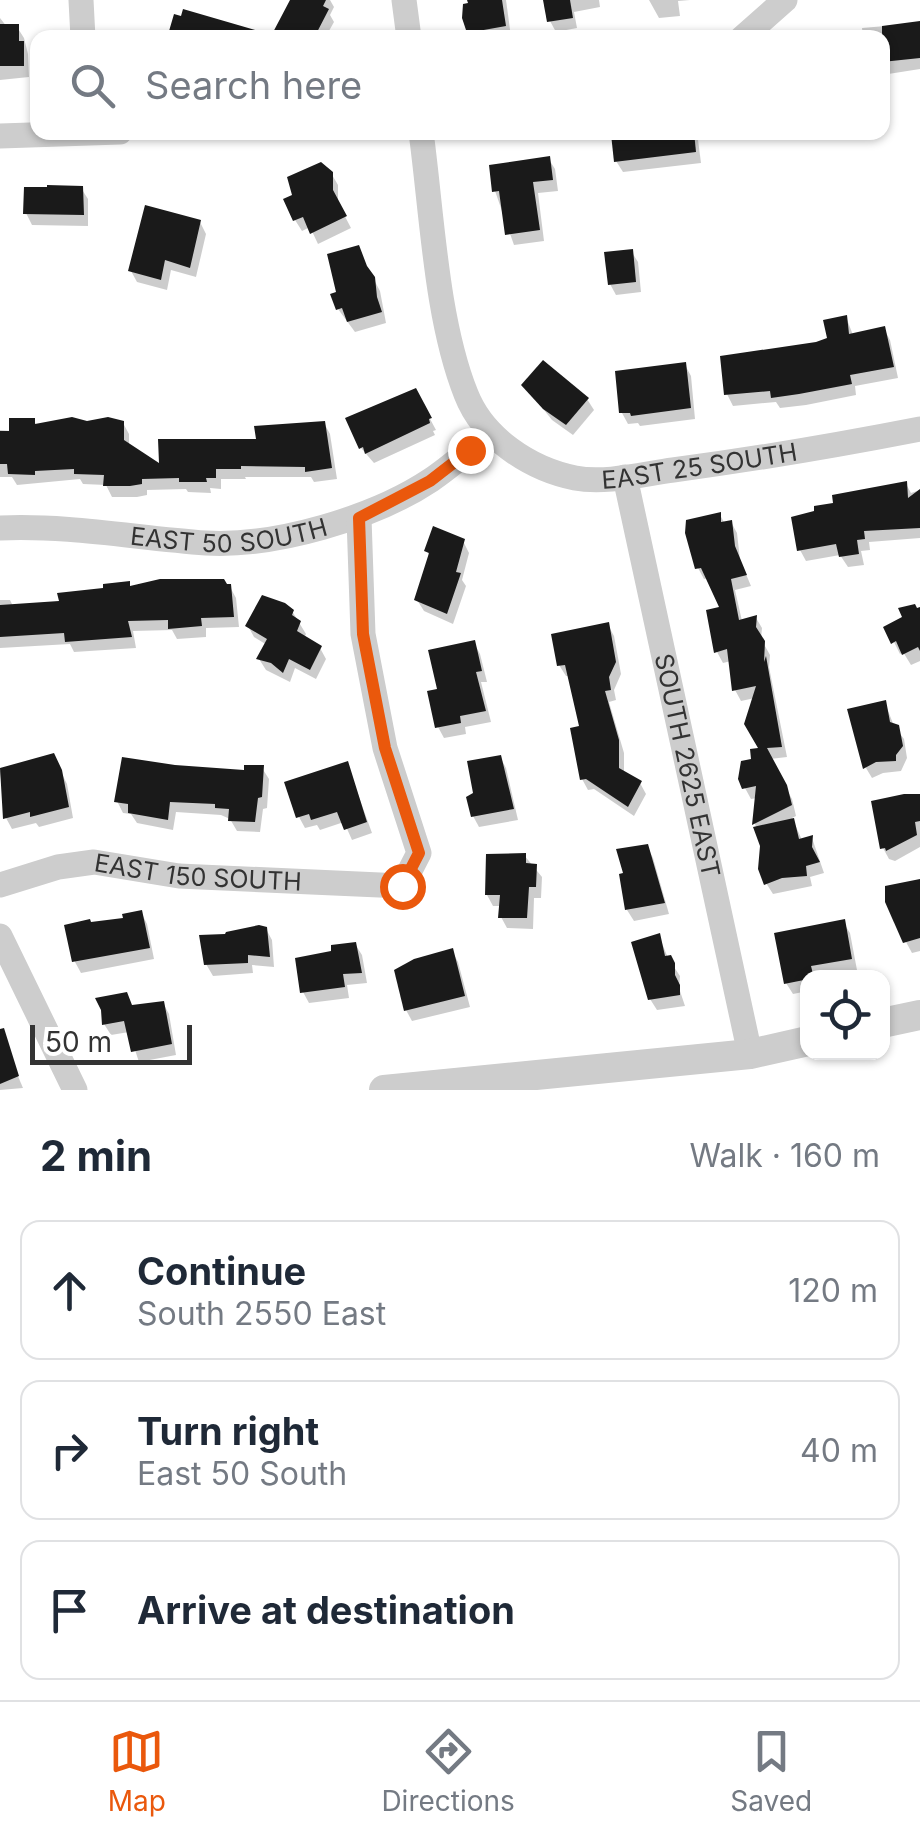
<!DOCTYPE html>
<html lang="en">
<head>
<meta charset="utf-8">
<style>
  body { margin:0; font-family:Inter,sans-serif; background:#f6f6f7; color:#1f2937 }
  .controls { position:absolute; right:30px; bottom:30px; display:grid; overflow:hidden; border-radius:20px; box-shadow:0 2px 8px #0004 }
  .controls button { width:90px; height:90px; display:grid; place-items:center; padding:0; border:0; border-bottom:2px solid #e0e1e3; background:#fff; color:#1f2937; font:50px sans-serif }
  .scale { position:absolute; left:30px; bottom:25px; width:162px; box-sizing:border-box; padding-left:10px; border:5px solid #333; border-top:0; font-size:28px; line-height:35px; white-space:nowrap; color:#333; -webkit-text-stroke:8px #fff; paint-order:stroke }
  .stop { position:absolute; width:30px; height:30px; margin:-22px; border:8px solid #ea580c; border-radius:50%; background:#fff }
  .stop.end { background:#ea580c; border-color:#fff; box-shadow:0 2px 10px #0008 }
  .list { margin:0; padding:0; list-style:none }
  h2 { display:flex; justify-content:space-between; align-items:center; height:130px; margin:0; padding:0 40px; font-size:42px }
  h2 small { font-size:32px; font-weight:400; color:#747a83 }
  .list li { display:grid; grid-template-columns:65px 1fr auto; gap:30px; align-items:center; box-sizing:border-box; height:140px; margin:0 20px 20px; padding:0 20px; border:2px solid #e0e1e3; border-radius:20px }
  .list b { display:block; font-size:38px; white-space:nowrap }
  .list p { margin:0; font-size:32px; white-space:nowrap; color:#747a83 }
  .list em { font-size:32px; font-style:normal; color:#747a83 }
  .icon { flex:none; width:55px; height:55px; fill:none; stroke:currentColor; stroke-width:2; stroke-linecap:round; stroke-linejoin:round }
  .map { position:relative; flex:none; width:920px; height:1090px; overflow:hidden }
  .search { position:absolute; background:#fff; box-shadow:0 2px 8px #0004; left:30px; right:30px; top:30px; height:110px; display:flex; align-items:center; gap:25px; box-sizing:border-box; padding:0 35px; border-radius:20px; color:#747a83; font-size:38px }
  .sheet { height:610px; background:#fff }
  nav { display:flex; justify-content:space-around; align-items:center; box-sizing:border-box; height:140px; border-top:2px solid #e0e1e3; background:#fff; font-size:28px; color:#747a83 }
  nav a { display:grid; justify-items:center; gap:5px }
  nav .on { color:#ea580c }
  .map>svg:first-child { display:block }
  .shadow { fill:#0003 }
  .building { fill:#1a1a1a }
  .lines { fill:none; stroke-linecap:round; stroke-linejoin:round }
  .minor { stroke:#cdcdcd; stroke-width:25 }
  .tertiary { stroke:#cdcdcd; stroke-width:30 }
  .route { stroke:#ea580c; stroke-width:12 }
  .labels { text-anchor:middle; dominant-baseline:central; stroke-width:10; stroke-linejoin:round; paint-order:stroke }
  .street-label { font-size:25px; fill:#333; stroke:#fff }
</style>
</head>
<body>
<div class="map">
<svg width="920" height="1090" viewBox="0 0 920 1090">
  <rect width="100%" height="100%" fill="#fff"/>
  <!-- shadow -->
  <g class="shadow">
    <path d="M293,0h37l4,7 -4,8 4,7 -9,16h-48z"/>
    <path d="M470,0h36l5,37 -38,1 -4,-6z"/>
    <path d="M545,0h54l1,7 -26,5 3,16 -21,4 -6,-11z"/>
    <path d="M649,0h41l-12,1 2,15 -21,2z"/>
    <path d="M0,18l7,9h10l7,11 4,16 1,23 -29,3z"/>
    <path d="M920,23v46l-38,6v-37h-19l-1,-10z"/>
    <path d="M635,132h62l4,31 -78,9 -7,-11z"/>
    <path d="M548,158l7,11 3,22 -20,2 6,48 -30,4 -19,-54z"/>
    <path d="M331,173l7,12v18l13,25 -33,16 -8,-17 -8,4 -7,-11z"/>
    <path d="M81,188l7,11v27l-56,-1 -6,-12z"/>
    <path d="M200,222l6,12 -10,43 -25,-7 -4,20 -30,-8 -6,-11z"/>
    <path d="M631,251l7,11 3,30 -25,3 -6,-11z"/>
    <path d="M373,278l7,13 6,32 -31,9 -17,-23z"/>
    <path d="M846,317l7,18 31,-6 6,11 8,38 -43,8 1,9 -50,10 -26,3 -4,-6 -43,4 -6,-12 103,-54z"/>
    <path d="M685,365l6,11 4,43 -55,7 -2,-3 -10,1 -6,-11z"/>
    <path d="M524,385l63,14 7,11 -21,25 -21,-15z"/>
    <path d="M415,391l21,39 -3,1 2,4 -61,28 -13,-15z"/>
    <path d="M34,420l3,7 86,-4 6,11v13l32,21 163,-45 6,11 7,45 -23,3 -3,-5h-66l1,2h-25v10l-11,-1 1,5 -23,-1 -2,-3 -39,1v5l-10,2h-25l-6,-12 -23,-1 -3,-5 -63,6 -5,-8h-12v-47l12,1z"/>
    <path d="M906,484l5,9 9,-3v48l-51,4 1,8 -9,1 3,14 -16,2 -8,-12 -34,6 -6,-11z"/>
    <path d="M720,515l5,9 6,-2 6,11 3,27 11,26 -16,4 7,31 14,-3 6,10 -1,11 9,16 -1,12 18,90 -17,2 22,40 4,17 -4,2 10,22 10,-2 12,35 -14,4 2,9 -39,8 -7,-11 -4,-38 -7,-21 2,-26 -6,1 -11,-20 22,-30 -7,-51 -14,3 -6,-11 -4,-29 -8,2 -6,-11 5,-43 -13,-31 -5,1 -6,-11z"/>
    <path d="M463,541l6,12 -7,27 4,6 -13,38 -29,-13 -7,-11 13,-43 -3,-6z"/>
    <path d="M230,587l6,11 3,29 -33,1v9l-29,2 -5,-9 -39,1 3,17 -62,4 -4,-8 -70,4v-48h10l3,6 49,-3 69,-15z"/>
    <path d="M292,611l14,23 -2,4 16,10 6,11 -10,20 -21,-11 -5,14 -24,-12 -7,-11 8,-14 -13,-8 -6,-11z"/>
    <path d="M920,612v49l-9,4 -8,-13 -3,2 -13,-26z"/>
    <path d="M608,625l6,11 7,38 -7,16 2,10 -7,2 15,51v21l16,9 6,11 -12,22 -40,-27 -6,1 -6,-11v-51l-12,-52h-4l-7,-11z"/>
    <path d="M474,643l6,11 7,28h-6l10,40 -26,5 1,7 -22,4 -6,-11 2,-36z"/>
    <path d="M885,703l9,23 10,13 3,19 -6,13 -18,2 -11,5 -6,-10z"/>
    <path d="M53,756l14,28 6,34 -34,9 -3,-4 -24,6 -6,-11 -6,-47z"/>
    <path d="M500,757l6,11 12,52 -39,7 -6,-11 3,-22z"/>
    <path d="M347,764l25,69 -20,7 -8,-18 -24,8 -3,-5 -12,3 -6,-11z"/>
    <path d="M262,768l7,11 -2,29 -4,1 -3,23 -23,-1 -7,-12 -9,-4 -45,-3 -3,18 -36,-7 -6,-9 -8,-1 -6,-12z"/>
    <path d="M920,801v46l-25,14 -6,-2 -6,-11z"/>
    <path d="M647,846l6,12 16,56 -35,7 -7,-11z"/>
    <path d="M524,855l18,22 -1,21h-7l-1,31 -26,-1 -6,-11 1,-11h-9l-6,-11z"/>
    <path d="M920,881v70l-8,2 -6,-11z"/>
    <path d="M141,912l6,12 7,35 -73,14 -6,-11 -8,-35 59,-6z"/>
    <path d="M843,922l7,11 7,37 -49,8v13l-15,3 -7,-11z"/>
    <path d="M266,929l6,11 2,27 -22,-2 1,8 -40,3 -7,-12z"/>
    <path d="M659,936l9,22 12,18 -1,12 6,18 -28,4 -7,-11z"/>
    <path d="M355,944l7,11 5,28 -20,2 2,13 -40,5 -6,-11 31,-39z"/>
    <path d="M452,951l6,11 12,45 -58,14 -6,-11z"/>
    <path d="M163,1003l6,11 7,41 -37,7 -10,-30 -18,3 -7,-11 29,-16z"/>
    <path d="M0,1045l9,10 14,33 -23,2z"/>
  </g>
  <!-- building -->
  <g class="building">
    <path d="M290,0h36l-3,6 6,3 -15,29h-44z"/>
    <path d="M467,0h35l4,26 -39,7 -5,-15 1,-14 5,-1z"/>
    <path d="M543,0h27l3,18 -26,4z"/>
    <path d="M183,9l82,24v5h-98l7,-24 7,2z"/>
    <path d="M920,21v37l-38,4v-36z"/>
    <path d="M0,24h19v17h5v25h-24z"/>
    <path d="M625,132h69l2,20 -82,10 -3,-28z"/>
    <path d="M550,156l3,24 -20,2 7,48 -35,5 -6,-44 -7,1 -3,-27z"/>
    <path d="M321,162l12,10v18l14,26 -37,18 -7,-17 -10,4 -10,-22 9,-4 -5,-18z"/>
    <path d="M47,185l36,1 1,29 -61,-1 1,-27h23z"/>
    <path d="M145,205l56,15 -11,48 -25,-8 -4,20 -33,-9z"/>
    <path d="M359,245l8,21 8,11 2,20 5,15 -35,10 -5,-14 -6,2 -6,-16 6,-2 -9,-38z"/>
    <path d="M633,249l3,33 -28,3 -4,-33z"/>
    <path d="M847,315l2,19 36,-8 9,41 -44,8 2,9 -53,10 -28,4 -1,-7 -46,4 -4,-39 96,-14 11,-4 -4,-18z"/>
    <path d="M543,360l46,38 -23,27 -23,-16 -22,-24z"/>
    <path d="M686,362l5,46 -60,8 -1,-3h-11l-4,-42z"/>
    <path d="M416,388l16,30 -3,1 1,4 -65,31 -2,-7 -4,2 -14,-31z"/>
    <path d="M72,417l15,4 21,-4 16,4v19l35,23 -1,-24h98l-2,-13 71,-5 7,47 -27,4v-5l-64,-1v3h-25v9h-10l1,4h-28v-4l-37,1v5l-12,2h-27l1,-11 -30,-1v-5l-39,2v4l-27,-1 -1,-10h-7v-33h9v-13h26v6z"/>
    <path d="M907,481l1,17 12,-9v39l-56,3 1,8 -8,1 2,14 -20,3 -3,-13 -39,7 -6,-34 23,-6v-5l19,-3 -1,-8z"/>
    <path d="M721,512v10l11,-2 3,26 12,29 -16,4 8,41 18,-5 -1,12 9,14 -1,21 2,-6 16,91 -15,1 20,37 5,20 -40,20 4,-39 -14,3 -4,-10 3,-18 10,-2 -1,-10 8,-1 -14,-24 12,-38 -24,5 -5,-42 -13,4 -8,-43 13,-3 -18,-39 -6,1 -10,-36 1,-13z"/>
    <path d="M433,526l32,13 -9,33 5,1 -14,41 -33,-14 15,-47 -5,-2z"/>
    <path d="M160,579h64l3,5h4l3,33 -33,1 1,8 -34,3v-9l-40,1 4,16 -67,5 -1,-9 -64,4v-32l59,-4 -2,-8 46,-5v-4l27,-3v5z"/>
    <path d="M262,595l23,8 9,7 -2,5 9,6 -4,10 25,15 -12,24 -21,-11 -6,14 -12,-10 -15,-4 11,-20 -22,-13z"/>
    <path d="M915,604l2,4 3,-1v44l-2,-4 -16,8 -6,-14 -5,3 -8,-17 19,-10 -4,-9z"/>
    <path d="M609,622l7,40 -7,15 2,13 -6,1 14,49v28l23,13 -14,26 -42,-28 -6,1 -10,-52 9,-2 -14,-61 -8,1 -6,-32z"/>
    <path d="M475,640l7,31 -6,1 10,39 -26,5 1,7 -26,5 -8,-37 10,-2 -9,-39z"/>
    <path d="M886,700l4,22 9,3 4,21 -7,9v6l-20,1 -13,7 -16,-60z"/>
    <path d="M54,753l8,17 7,37 -39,10v-5l-27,7 -3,-51z"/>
    <path d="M501,755l13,54 -43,8 -5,-20 7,-4 -6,-32z"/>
    <path d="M122,757l53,8 69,5v-5h20l-2,32 -4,1 -3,24 -27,-1 1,-12 -14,-1v-4l-45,-2 -2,18 -40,-7v-9l-14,-2z"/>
    <path d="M348,761l19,61 -23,8 -7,-18 -26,8 -2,-6 -13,4 -12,-36z"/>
    <path d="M904,794h16v27l-5,1 2,13 -31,16 -1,-3 -5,1 -9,-48z"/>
    <path d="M794,818l5,21 14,-4 -1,12 8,15 -14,4 1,10 -25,2 -18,7 -6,-16 2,-23 -7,-19z"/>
    <path d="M648,844l17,59 -40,7 -6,-36 4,-1 -7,-24z"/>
    <path d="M526,853v10l11,1 -1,23h-7l-2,31h-29l2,-23h-15l1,-41z"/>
    <path d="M920,879v59l-17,5 -18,-41v-16z"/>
    <path d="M142,910l8,38 -78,14 -8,-37 26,-6 1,3 32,-4 -1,-4z"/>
    <path d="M845,919l7,40 -41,7 3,12 -30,6 -10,-51z"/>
    <path d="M259,925l8,2 3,30 -22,-2v8l-44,2 -5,-30 26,-1 1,-2z"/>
    <path d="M660,933l5,23 6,-1 4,8v12l5,10v10l-32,5 -17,-58z"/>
    <path d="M356,942l6,31 -19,1 2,13 -45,6 -5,-35 36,-7v-6z"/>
    <path d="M453,948l12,48 -61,15 -10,-41 20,-11z"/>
    <path d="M127,992l5,13 32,-4 8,43 -41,8 -7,-31 -22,4 -1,-15 -6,-12z"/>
    <path d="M4,1028l15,48 -19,8v-55z"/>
  </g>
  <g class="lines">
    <!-- minor -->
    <g class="minor">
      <path d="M81,0l2,38"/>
      <path d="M404,0l5,38"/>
      <path d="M742,38l43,-38"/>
      <path id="s1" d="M421,132c11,81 15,187 45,262 17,44 64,75 109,84 30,6 68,-4 98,-8 83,-11 165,-25 247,-41"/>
      <path d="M0,136l120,-4"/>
      <path id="s2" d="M625,477l125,577"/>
      <path id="s3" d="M0,528c70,-3 136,10 206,15 69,4 168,-25 225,-63 21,-14 40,-32 60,-47"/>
      <path id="s4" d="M0,885l58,-18 36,-5 85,14 223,10 17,-33 -34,-105 -22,-114 -4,-116"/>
      <path d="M0,936l75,154"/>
    </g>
    <!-- tertiary -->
    <g class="tertiary">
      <path d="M882,1023l38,-8"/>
      <path d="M384,1090l366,-36 58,-13"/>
    </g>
  </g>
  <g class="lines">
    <!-- route -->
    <path class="route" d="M402,886l17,-33 -34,-105 -22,-114 -4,-116 71,-37 40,-31"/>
  </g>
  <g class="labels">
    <!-- street labels -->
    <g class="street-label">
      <text stroke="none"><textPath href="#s1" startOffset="535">EAST 25 SOUTH</textPath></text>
      <text stroke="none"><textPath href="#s3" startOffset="230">EAST 50 SOUTH</textPath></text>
      <text stroke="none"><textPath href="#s2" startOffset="295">SOUTH 2625 EAST</textPath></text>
      <text stroke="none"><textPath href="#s4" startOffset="202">EAST 150 SOUTH</textPath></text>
    </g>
  </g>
</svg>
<div class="controls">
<button><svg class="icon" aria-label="locate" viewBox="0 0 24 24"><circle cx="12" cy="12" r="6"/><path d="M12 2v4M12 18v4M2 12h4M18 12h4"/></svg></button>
</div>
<div class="scale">50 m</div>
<div class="stop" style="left:402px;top:886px"></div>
<div class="stop end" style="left:470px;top:450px"></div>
<div class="search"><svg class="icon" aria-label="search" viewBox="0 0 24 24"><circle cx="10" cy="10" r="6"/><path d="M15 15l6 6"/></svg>Search here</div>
</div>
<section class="sheet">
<h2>2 min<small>Walk · 160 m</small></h2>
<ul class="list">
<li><svg class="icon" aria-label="ahead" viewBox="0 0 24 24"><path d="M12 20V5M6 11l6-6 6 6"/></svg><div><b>Continue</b><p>South 2550 East</p></div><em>120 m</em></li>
<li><svg class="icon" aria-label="right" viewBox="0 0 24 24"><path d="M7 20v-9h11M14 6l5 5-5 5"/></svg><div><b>Turn right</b><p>East 50 South</p></div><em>40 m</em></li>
<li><svg class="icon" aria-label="arrive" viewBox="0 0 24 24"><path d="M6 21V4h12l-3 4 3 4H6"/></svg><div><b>Arrive at destination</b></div></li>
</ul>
</section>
<nav>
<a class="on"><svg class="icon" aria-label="map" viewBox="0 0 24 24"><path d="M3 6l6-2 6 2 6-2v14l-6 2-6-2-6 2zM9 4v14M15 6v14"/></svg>Map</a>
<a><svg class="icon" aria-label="directions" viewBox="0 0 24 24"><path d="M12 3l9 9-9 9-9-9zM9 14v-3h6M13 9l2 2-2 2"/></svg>Directions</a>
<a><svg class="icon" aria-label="saved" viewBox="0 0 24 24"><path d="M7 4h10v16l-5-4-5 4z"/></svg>Saved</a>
</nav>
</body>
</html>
